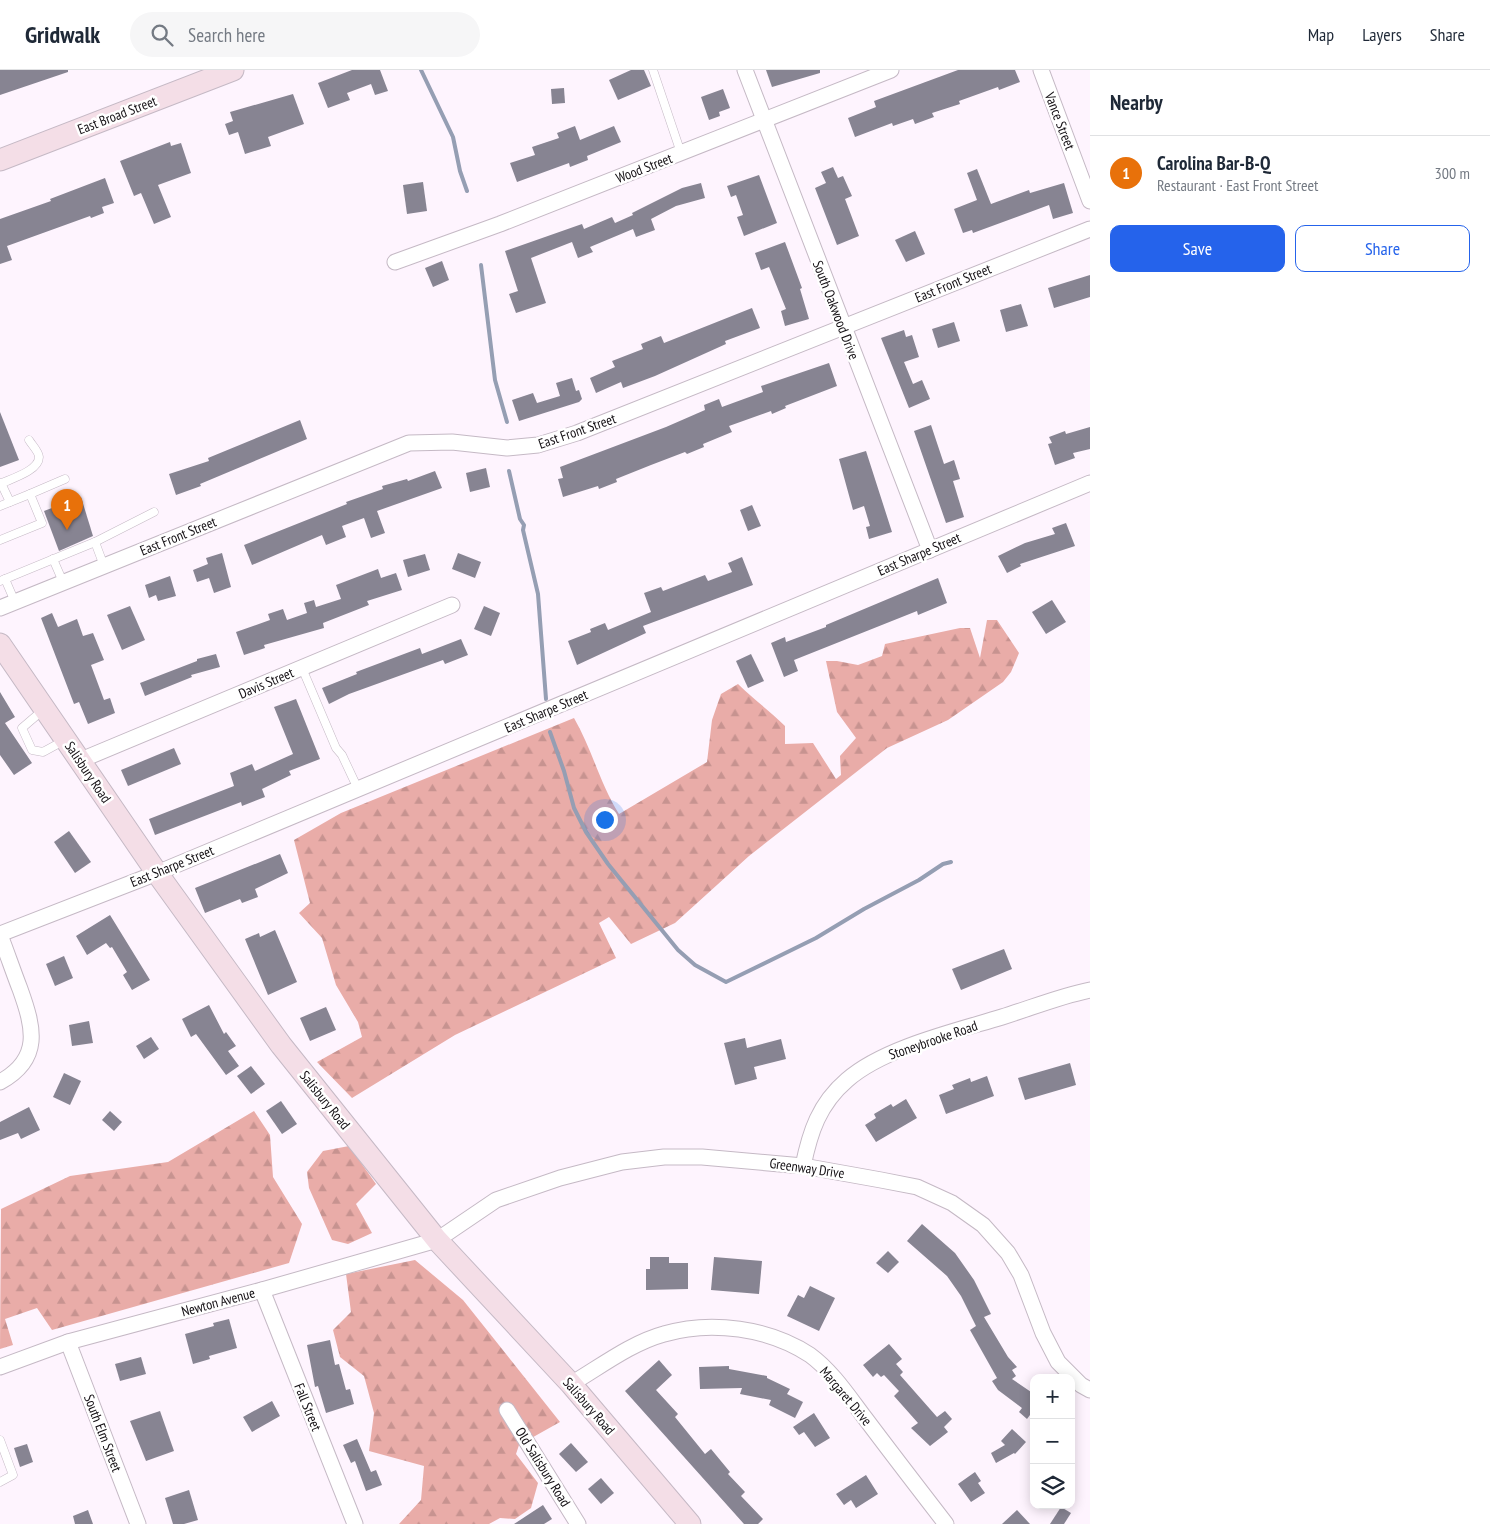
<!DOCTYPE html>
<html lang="en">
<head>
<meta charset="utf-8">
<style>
  body { margin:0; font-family:"PT Sans Narrow",sans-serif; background:#f6f6f7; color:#1f2937 }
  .controls { position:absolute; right:15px; bottom:15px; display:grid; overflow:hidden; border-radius:10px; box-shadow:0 2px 12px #0003 }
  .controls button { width:45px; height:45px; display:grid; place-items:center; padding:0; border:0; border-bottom:1px solid #e0e1e3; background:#fff; color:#1f2937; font:25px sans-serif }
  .you { position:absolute; left:604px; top:749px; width:18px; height:18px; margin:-12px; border:4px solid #fff; border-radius:50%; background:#1a73e8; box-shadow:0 0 0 8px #1a73e833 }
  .badge { display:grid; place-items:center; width:32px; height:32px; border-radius:50%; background:#2563eb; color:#fff; font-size:16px; font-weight:700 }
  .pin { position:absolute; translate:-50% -41px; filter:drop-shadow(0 1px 2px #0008) }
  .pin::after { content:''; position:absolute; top:26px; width:18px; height:15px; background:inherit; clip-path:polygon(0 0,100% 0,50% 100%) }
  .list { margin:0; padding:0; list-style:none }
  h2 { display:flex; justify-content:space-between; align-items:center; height:65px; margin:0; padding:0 20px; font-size:21px }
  h2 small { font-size:16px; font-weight:400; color:#747a83 }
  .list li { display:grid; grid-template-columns:32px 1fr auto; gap:15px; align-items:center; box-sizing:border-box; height:75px; padding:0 20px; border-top:1px solid #e0e1e3 }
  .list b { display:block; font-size:19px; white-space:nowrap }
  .list p { margin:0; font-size:16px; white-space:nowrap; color:#747a83 }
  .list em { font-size:16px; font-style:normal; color:#747a83 }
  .actions { display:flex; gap:10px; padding:15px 20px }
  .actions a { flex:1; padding:11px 0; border:1px solid #2563eb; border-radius:10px; text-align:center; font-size:18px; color:#2563eb }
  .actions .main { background:#2563eb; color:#fff }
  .icon { flex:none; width:28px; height:28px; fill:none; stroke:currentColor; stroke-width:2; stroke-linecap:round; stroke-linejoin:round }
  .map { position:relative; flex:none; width:1090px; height:1454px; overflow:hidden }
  header { display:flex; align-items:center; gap:30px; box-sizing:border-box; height:70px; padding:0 25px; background:#fff; border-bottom:1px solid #e0e1e3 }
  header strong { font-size:24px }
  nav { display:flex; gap:28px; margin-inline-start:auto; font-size:18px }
  .search { width:350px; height:45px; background:#f6f6f7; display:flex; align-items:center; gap:12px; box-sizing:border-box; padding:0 18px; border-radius:28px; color:#747a83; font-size:19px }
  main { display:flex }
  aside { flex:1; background:#fff }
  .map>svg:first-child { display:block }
  .forest { fill:url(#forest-firs) }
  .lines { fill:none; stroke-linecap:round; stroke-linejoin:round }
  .stream { stroke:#959eb3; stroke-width:4 }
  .building { fill:#878492 }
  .lane-casing { stroke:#c5b9c5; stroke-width:9 }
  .street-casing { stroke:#c5b9c5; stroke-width:17 }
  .secondary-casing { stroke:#c5b9c5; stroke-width:23 }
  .lane { stroke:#fff; stroke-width:8 }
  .street { stroke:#fff; stroke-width:15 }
  .secondary { stroke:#f4dee7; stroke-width:21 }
  .labels { text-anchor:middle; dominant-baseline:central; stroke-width:5; stroke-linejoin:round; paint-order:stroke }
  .street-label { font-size:14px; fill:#120e12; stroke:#fff }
</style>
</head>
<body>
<header>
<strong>Gridwalk</strong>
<div class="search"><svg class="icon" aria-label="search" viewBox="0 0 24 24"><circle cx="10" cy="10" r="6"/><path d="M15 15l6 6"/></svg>Search here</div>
<nav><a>Map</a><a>Layers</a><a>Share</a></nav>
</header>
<main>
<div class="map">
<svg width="1090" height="1454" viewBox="0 0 1090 1454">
  <defs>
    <pattern id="forest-firs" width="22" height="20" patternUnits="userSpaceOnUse" patternTransform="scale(1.25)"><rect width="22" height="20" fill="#e9aca8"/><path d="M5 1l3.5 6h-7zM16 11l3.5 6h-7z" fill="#c79390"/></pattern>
  </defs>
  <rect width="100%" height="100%" fill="#fef4fe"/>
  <!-- forest -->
  <g class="forest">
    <path d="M987,550h10l22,33 -8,19 -8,10 -55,38 -61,28 -138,108 -74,67 -44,21 -22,-27 -10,6 17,35 -161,77 -103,63 -35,-36 45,-25 -4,-15 -22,-37 -14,-47 -23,-25 11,-10 -16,-63 47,-27 233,-95c18,31 26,66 45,96l88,-52 5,-42 9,-26 17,-10c15,15 32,27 47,42v18l28,-1 23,36 5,-4 -1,-19 16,-18 -19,-26 -11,-51h11l21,4 24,-9 3,-12 75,-16h10l10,30z"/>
    <path d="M254,1041l16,24 3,42 29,47 -13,39 -237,67 -15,-22 -32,11 8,26 -13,4 1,-140 69,-33 98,-14z"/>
    <path d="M349,1076l27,38 -20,20 16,29 -24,11 -16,-4 -23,-52 -2,-16 16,-21z"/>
    <path d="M415,1190l48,40 97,122 -41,23 -3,9 22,29 -7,25 -16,11 -15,-1 -11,6h-90l22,-24 3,-34 -55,-15 5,-38 -10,-37 -24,-19 -7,-27 18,-18 -5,-38z"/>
  </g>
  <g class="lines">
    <!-- stream -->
    <g class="stream">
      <path d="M421,0l32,67 7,34 7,20"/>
      <path d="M481,195l14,115 12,42"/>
      <path d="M509,401l11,48 4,6 -1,5 15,64 8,105"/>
      <path d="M550,662l14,39 10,37 12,24 22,32 70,86 17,15 31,17 90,-44 48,-29 55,-29 24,-16 8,-2"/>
    </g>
  </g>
  <!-- building -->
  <g class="building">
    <path d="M0,0h68v2l-68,23z"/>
    <path d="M352,0h28l8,21 -13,4 -4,-11 -24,9 3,7 -22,8 -10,-25z"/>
    <path d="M631,0h13l7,16 -33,14 -9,-20z"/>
    <path d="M766,0h54v3l-48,14z"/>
    <path d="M958,0h57l5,12 -21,8 -1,-3 -39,14 1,3 -28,9 2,4 -19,7 -2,-5 -20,7 -1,-3 -37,14 -7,-19 28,-11 -2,-6z"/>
    <path d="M564,18l1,15 -13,1 -1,-15z"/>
    <path d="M723,19l7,19 -11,4 1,4 -11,4 -8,-23z"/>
    <path d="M293,24l11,30 -36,13 3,9 -26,8 -7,-22 -9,3 -4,-11 8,-3 -3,-9z"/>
    <path d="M575,56l5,14 34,-14 7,16 -34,14 1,4 -18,7 -1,-4 -52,19 -7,-19 25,-8 -3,-8 27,-9 -2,-5z"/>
    <path d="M170,72l1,4 10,-3 10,30 -33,12 13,32 -17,7 -13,-31 -7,3 -14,-35z"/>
    <path d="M833,97l5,11 5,-2 9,20 -7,3 14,37 -22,9 -22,-57 11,-5 -5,-11z"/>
    <path d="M977,99l14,35 38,-14 1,3 34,-10 9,30 -20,6 -4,-14 -76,28 -1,-3 -9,3 -9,-24 23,-9 -10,-27z"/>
    <path d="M759,105l18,48 -33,13 -7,-19 6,-2 -7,-20 -5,2 -4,-11z"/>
    <path d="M105,108l9,25 -12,4 2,6 -13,5 -1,-2 -83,30 5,14 -12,4v-45l51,-18 -1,-2z"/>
    <path d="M423,112l4,29 -20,3 -4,-29z"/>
    <path d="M701,113l4,15 -29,8 -25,13 4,11 -19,7 -3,-8 -43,18 3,5 -15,6 -6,-16 -41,16 15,45 -30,10 -7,-19 9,-3 -13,-40 77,-27 2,5 28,-12 3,6 18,-8 -1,-2 50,-25z"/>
    <path d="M915,161l10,23 -19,8 -11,-22z"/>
    <path d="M785,172l17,46 -2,1 9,30 -24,7 -4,-15 5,-2 -17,-42 -8,3 -6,-17z"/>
    <path d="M442,191l7,19 -16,7 -8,-19z"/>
    <path d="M1090,205v22l-36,11 -6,-20z"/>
    <path d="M1021,234l7,22 -22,6 -6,-22z"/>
    <path d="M752,238l8,20 -35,13 1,3 -71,32 -32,12 -2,-6 -25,11 -6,-15 25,-11 -3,-6 31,-12 -2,-5 20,-8 3,7z"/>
    <path d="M954,252l6,19 -22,7 -6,-19z"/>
    <path d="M904,260l2,7 6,-2 7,22 -15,5 9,22 9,-4 8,19 -21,9 -28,-70z"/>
    <path d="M829,293l8,23 -52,20 1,2 -14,6 -1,-3 -42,15 3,6 -29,12 1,3 -17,7 -2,-2 -34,13 -35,14 1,3 -18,7 -1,-3 -35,11 -5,-18 5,-1 -3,-11 106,-40 39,-17 -1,-5 15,-6 3,8 41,-15 -2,-6z"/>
    <path d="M572,308l4,13 3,-1 3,9 -3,3 -60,19 -7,-21 21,-7 4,10 23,-7 -4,-13z"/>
    <path d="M0,342l19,48 -19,7z"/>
    <path d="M300,350l7,19 -107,45 1,2 -25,9 -7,-21 40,-13 -1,-3z"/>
    <path d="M931,355l13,39 10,-4 6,19 -7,2 11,36 -18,6 -32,-92z"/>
    <path d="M1090,357v22l-17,4 2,5 -20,7 -7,-21 4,-1 -3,-6 16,-6 1,3z"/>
    <path d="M866,381l26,81 -23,7 -3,-12 4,-1 -6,-20 -11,4 -14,-51z"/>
    <path d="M486,398l4,19 -20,5 -4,-19z"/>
    <path d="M435,401l7,17 -65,23 8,22 -14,5 -7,-20 -22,8 4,11 -20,8 -4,-10 -70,30 -8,-20 103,-41 -1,-2 37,-13 -1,-3 25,-7 1,2z"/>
    <path d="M81,427l12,39 -34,15 -15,-40z"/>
    <path d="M752,435l9,21 -13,5 -8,-21z"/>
    <path d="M1066,453l9,23 -55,18 1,2 -14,7 -9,-17 27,-13 30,-9 -3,-6z"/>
    <path d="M222,483l9,34 -17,6 -5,-15 -12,4 -4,-12 15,-6 -2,-6z"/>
    <path d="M458,483l23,9 -6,16 -23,-9z"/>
    <path d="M425,484l5,16 -22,7 -5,-17z"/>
    <path d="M742,487l11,28 -110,41 3,7 -69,32 -9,-24 23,-9 -1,-3 15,-6 3,7 43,-18 -7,-19 17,-6 2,4 42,-16 3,6 24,-9 -4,-9z"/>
    <path d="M378,499l3,9 15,-5 6,17 -35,11 2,4 -46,18 1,5 -60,17 1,3 -21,7 -8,-23 34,-12 -2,-6 15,-5 4,11 20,-7 -3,-10 10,-3 2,7 25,-8 -5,-14z"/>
    <path d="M170,506l6,20 -18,5 -2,-6 -7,3 -4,-13z"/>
    <path d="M938,508l9,25 -29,12 -1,-4 -123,49 4,11 -14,6 -13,-34 14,-6 1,5 40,-15v-2z"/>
    <path d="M1052,530l14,22 -20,12 -14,-22z"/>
    <path d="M130,536l15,34 -23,10 -15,-35z"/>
    <path d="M484,536l16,7 -9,23 -17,-7z"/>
    <path d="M52,543l6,14 19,-8 6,17 10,-3 11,27 -13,5 13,35 6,-2 5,15 -27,11 -9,-22 -5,2 -33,-86z"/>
    <path d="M461,569l7,16 -23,9 -2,-4 -94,34 -20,10 -7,-16 35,-14 -1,-2 64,-24 2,6z"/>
    <path d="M216,584l4,13 -29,8 1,2 -47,19 -5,-13 57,-22v-2z"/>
    <path d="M751,584l13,27 -16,7 -12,-27z"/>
    <path d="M0,622l15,25 -10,6 27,40 -18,12 -14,-20z"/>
    <path d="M296,629l24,60 -31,12 2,4 -29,14 3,8 -23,9 -1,-4 -86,33 -6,-16 85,-33 -4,-13 22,-9 3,7 38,-17 -19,-47z"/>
    <path d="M174,678l7,16 -53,22 -7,-16z"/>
    <path d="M69,761l22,31 -16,11 -21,-31z"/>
    <path d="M280,784l8,19 -33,16 3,8 -16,6 -2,-4 -35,14 -10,-25z"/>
    <path d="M110,845l40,65 -18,10 -9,-15 4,-3 -15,-25 -2,1 -4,-5 -19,12 -11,-19z"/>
    <path d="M275,860l22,52 -29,13 -23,-56 14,-6 1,4z"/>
    <path d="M1004,879l8,20 -51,21 -9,-21z"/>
    <path d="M64,886l9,22 -18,8 -9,-22z"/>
    <path d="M209,935l15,29 2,-2 10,14 -8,5 11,15 -13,9 -30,-41 -5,3 -9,-18z"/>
    <path d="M326,937l10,23 -26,11 -10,-23z"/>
    <path d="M89,951l4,22 -21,3 -3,-21z"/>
    <path d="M151,967l8,12 -15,10 -8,-13z"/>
    <path d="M745,968l2,10 34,-9 5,20 -32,8 3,12 -22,6 -11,-42z"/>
    <path d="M1070,993l6,22 -51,15 -7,-22z"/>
    <path d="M251,996l14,18 -14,10 -14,-18z"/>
    <path d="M64,1003l17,8 -11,24 -17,-8z"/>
    <path d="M987,1006l7,20 -48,18 -7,-19 15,-6 -2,-4 18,-7 1,4z"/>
    <path d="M906,1029l11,19 -41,24 -11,-17 11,-7 -2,-4 17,-10 2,3z"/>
    <path d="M281,1031l16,23 -15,10 -16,-23z"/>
    <path d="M29,1037l11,23 -19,9 -3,-6 -18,7v-18z"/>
    <path d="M110,1041l12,11 -8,9 -12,-11z"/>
    <path d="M922,1154l33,29 19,27 17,34 -7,3 24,40 9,10 -5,3 4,6 -4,3 22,15v24l-4,-3 -3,4 -8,-7 3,-4 -24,-18 -6,-9 5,-3 -27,-48 6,-4 -15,-30 -14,-20 -40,-35z"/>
    <path d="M888,1181l11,11 -11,11 -12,-10z"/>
    <path d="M650,1187h19v6h19v26l-42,1v-21h4z"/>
    <path d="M714,1187l48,4 -3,33 -48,-4z"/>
    <path d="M810,1216l25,12 -16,33 -32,-15 11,-21 6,3z"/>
    <path d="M229,1249l8,29 -28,8 1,3 -17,5 -8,-30 29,-8 -1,-3z"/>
    <path d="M330,1270l5,25 4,-1 7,26 4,-1 4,15 -28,9 -8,-27 -3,1 -8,-42z"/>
    <path d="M889,1274l13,15 -6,5 7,8 -3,3 37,42 8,-6 7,8 -8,8 4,5 -18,14 -19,-18 7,-5 -24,-27 5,-5 -15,-16 -3,2 -4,-4 -4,4 -10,-12z"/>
    <path d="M141,1287l5,17 -26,7 -5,-17z"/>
    <path d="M659,1290l13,15 -16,15 22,24 -3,3 30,37 6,-5 19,23 -2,2 17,18 -4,4 22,23 -5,5h-14l-119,-133z"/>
    <path d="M729,1296v3l38,7v2l23,11 -3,5 16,8 -8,16 -26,-13 2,-5 -31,-6 2,-6 -42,1 -1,-22z"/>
    <path d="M272,1331l8,15 -28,16 -9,-15z"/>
    <path d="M160,1341l14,40 -28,10 -16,-40z"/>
    <path d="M814,1343l16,25 -15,9 -11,-15 -5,3 -6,-8z"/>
    <path d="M1012,1359l14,13 -11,12 -1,-1 -18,10 -5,-10 14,-8 -4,-4z"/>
    <path d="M357,1369l14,33 5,-2 6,15 -16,6 -11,-30 -4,2 -8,-18z"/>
    <path d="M571,1373l17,19 -12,10 -17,-18z"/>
    <path d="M27,1374l6,18 -13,5 -6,-19z"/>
    <path d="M975,1402l6,9 -3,2 7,10 -14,9 -13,-18z"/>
    <path d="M866,1405l12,19 -22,14 -5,-8 -7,5 -8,-11z"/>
    <path d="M601,1408l13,15 -13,11 -13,-15z"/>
    <path d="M189,1420l9,30 -14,4h-11l-8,-26z"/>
    <path d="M543,1435l9,14 -8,5h-30z"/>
    <path d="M1061,1437l10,6 -7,11h-14z"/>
    <path d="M88,1440l5,14h-18l-2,-8z"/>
    <path d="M1017,1440l13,14h-28z"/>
  </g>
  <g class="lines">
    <defs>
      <g id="lane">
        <path d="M653,0l28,83"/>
        <path d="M1,413l9,19"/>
        <path d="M0,414c10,-5 39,-13 39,-27 0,-5 -7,-12 -10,-17"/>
        <path d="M30,424l35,-15"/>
        <path d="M0,436l30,-12 12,29 -42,17"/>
        <path d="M95,472l9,24"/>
        <path d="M53,489l10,23"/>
        <path d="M5,509l10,23"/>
        <path d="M0,511l95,-39 59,-30"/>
        <path d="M302,598l34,80 6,7 16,34"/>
        <path d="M43,640l-21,18 10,22 11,2 22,-12"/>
        <path d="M0,1370l13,35 -13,7"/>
      </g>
      <g id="street">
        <path d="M745,0l185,480"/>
        <path d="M1041,0l49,131"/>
        <path d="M395,192l105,-38 391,-154"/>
        <path d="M0,538l409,-165 43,-1 55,6 31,-3 39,-12 513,-204"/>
        <path d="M81,690l371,-155"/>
        <path d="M0,864l157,-61 933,-390"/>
        <path d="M0,865c7,18 13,36 20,54 14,39 22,70 -20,93"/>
        <path d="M803,1096c7,-34 16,-62 44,-86 36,-32 109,-49 155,-63 29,-9 58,-21 88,-27"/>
        <path d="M262,1220l93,234"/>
        <path d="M68,1272l70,182"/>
        <path d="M0,1297l68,-25 194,-52 175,-50 59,-40 64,-22 62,-16 42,-5h38l101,9 78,14 36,7 35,16 31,22 25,28 13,22 22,58 15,29 23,23 9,5"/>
        <path d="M571,1314c29,-17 60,-41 93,-50 47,-14 105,-6 146,21 22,16 39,42 55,63 27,36 54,71 81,106"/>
        <path d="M507,1340l71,114"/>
      </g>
      <g id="secondary">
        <path d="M0,90l233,-90"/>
        <path d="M0,574l157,229 124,172 156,195 134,144 119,140"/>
      </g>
    </defs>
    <!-- lane casing -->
    <use href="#lane" class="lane-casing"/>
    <!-- street casing -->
    <use href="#street" class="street-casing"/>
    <!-- secondary casing -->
    <use href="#secondary" class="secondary-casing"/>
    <!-- lane -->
    <use href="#lane" class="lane"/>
    <!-- street -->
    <use href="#street" class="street"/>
    <!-- secondary -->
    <use href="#secondary" class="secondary"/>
  </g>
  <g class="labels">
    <!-- street labels -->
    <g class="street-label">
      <text transform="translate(117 45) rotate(-21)">East Broad Street</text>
      <text transform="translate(1060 51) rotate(69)">Vance Street</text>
      <text transform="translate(644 98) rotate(-21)">Wood Street</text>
      <text transform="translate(953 213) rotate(-22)">East Front Street</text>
      <text transform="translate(836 240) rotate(69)">South Oakwood Drive</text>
      <text transform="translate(577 361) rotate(-19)">East Front Street</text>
      <text transform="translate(178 466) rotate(-22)">East Front Street</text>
      <text transform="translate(919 484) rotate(-23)">East Sharpe Street</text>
      <text transform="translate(266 613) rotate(-23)">Davis Street</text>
      <text transform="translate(546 641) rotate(-23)">East Sharpe Street</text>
      <text transform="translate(88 702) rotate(56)">Salisbury Road</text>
      <text transform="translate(172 796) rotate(-22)">East Sharpe Street</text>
      <text transform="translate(933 970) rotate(-19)">Stoneybrooke Road</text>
      <text transform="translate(325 1030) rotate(51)">Salisbury Road</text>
      <text transform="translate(807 1098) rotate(8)">Greenway Drive</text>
      <text transform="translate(218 1232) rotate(-15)">Newton Avenue</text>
      <text transform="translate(846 1326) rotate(50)">Margaret Drive</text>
      <text transform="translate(589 1336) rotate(49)">Salisbury Road</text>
      <text transform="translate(308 1337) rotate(68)">Fall Street</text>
      <text transform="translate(103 1363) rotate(69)">South Elm Street</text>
      <text transform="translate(543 1397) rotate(58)">Old Salisbury Road</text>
    </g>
  </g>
</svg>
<div class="controls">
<button>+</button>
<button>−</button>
<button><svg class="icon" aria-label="layers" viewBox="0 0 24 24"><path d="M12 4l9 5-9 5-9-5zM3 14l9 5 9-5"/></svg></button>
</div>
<div class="you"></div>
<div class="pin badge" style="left:67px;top:460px;background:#e8710a">1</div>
</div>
<aside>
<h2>Nearby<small></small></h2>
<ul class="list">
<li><span class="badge" style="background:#e8710a">1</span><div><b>Carolina Bar-B-Q</b><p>Restaurant · East Front Street</p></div><em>300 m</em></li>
</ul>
<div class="actions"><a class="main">Save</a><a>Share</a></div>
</aside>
</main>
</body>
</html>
